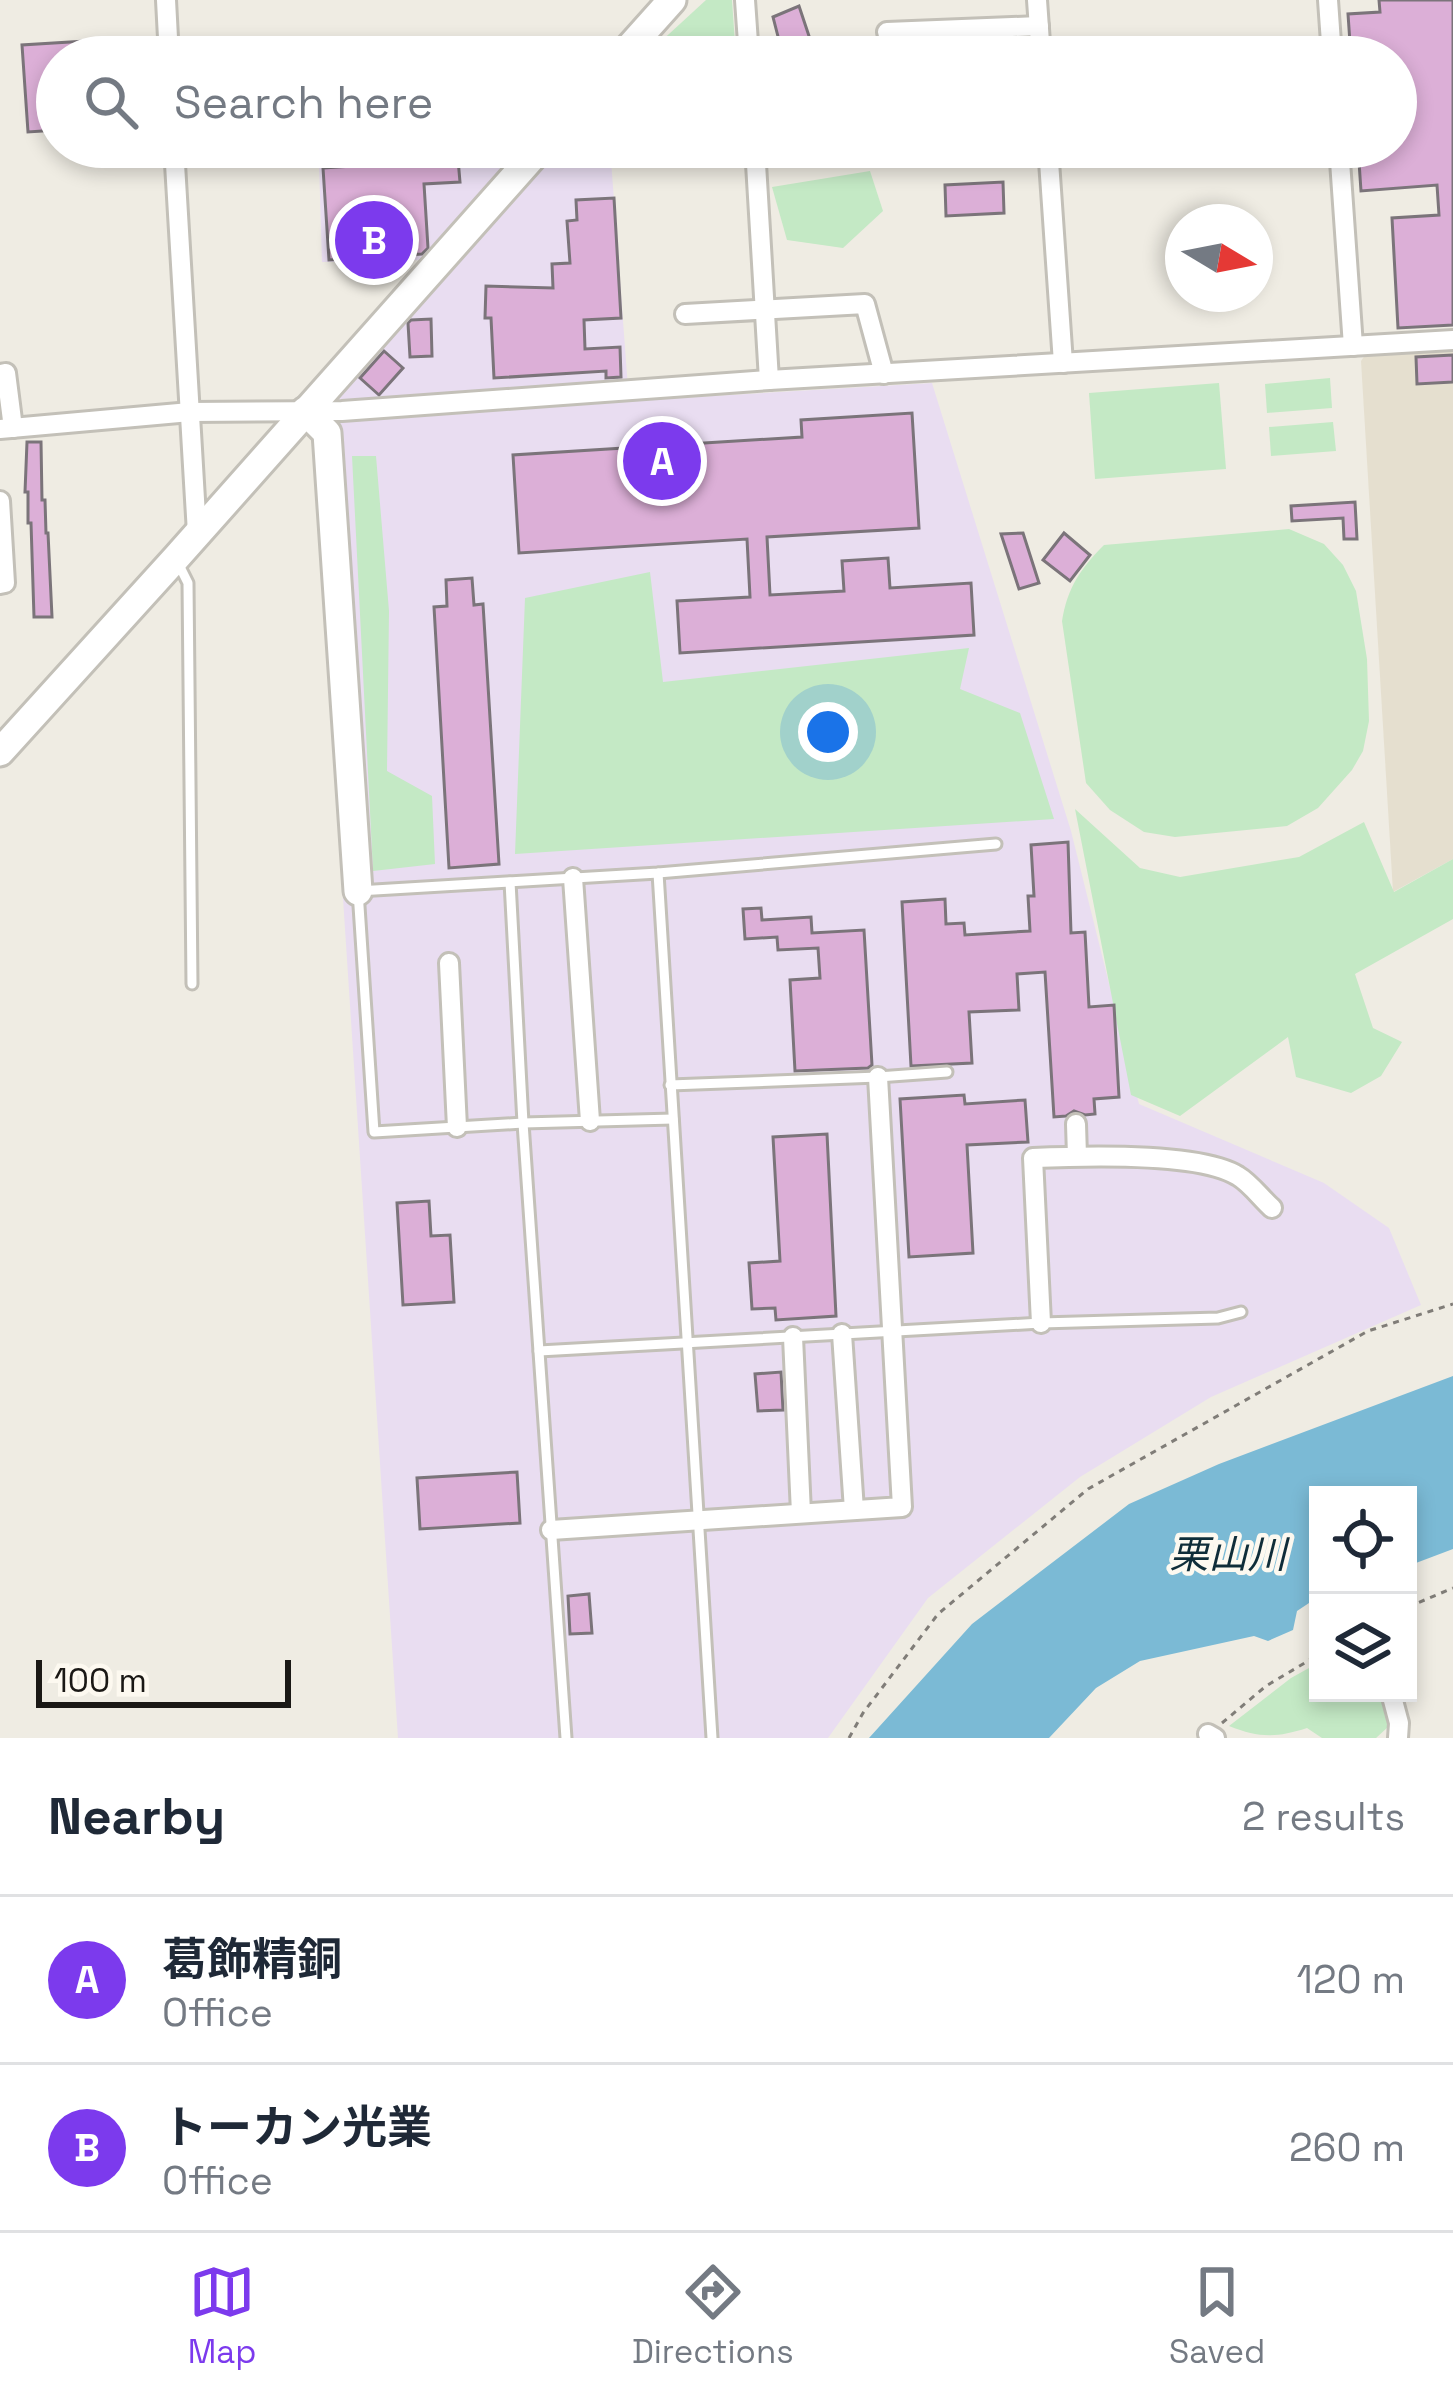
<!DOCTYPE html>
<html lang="en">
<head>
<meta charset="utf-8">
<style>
  body { margin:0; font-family:"Space Grotesk","Noto Sans JP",sans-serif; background:#f2f2f3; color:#1f2937 }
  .controls { position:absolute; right:36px; bottom:36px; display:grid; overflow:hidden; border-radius:0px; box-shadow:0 6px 18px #0003 }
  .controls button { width:108px; height:108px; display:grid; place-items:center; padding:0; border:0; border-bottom:3px solid #e0e1e3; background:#fff; color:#1f2937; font:60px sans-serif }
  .compass { position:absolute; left:1165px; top:204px; width:108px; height:108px; border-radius:50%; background:#fff; box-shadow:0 6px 18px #0003; rotate:100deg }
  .scale { position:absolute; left:36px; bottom:30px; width:255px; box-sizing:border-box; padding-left:12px; border:6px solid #1a1815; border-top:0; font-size:33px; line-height:42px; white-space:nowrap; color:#1a1815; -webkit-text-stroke:9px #fdf9f0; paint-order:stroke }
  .you { position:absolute; left:828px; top:732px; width:42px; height:42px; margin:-30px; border:9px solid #fff; border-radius:50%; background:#1a73e8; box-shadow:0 0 0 18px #1a73e833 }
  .badge { display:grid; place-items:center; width:78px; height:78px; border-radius:50%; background:#7c3aed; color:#fff; font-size:39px; font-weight:700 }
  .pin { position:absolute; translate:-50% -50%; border:6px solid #fff; box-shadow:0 3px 12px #0006 }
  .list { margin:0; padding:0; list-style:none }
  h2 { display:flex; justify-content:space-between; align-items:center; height:156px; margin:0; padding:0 48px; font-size:51px }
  h2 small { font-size:39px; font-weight:400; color:#747a83 }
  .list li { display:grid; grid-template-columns:78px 1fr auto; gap:36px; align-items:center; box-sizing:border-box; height:168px; padding:0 48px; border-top:3px solid #e0e1e3 }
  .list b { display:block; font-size:45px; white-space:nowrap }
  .list p { margin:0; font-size:39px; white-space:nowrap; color:#747a83 }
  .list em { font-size:39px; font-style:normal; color:#747a83 }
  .icon { flex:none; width:66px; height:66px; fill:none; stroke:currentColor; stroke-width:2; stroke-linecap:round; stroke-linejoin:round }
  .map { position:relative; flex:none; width:1453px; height:1738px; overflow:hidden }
  .search { position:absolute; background:#fff; box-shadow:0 6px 18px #0003; left:36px; right:36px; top:36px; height:132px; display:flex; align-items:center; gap:30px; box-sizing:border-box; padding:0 42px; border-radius:66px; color:#747a83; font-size:45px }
  .sheet { height:492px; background:#fff }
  nav { display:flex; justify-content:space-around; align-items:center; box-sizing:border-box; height:168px; border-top:3px solid #e0e1e3; background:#fff; font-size:33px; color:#747a83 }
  nav a { display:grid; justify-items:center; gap:6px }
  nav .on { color:#7c3aed }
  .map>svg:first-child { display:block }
  .industrial { fill:#e9ddf1 }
  .built { fill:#e5dfcf }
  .green { fill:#c4e9c5 }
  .water { fill:#7bbad5 }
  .building { fill:#dcafd7; stroke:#7b747a; stroke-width:3 }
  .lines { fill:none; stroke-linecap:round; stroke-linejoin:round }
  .lane-casing { stroke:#c3c0b8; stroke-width:15 }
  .street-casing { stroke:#c3c0b8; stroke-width:24 }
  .secondary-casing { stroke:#c3c0b8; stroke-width:33 }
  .path { stroke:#807d78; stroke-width:3; stroke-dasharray:6 6; stroke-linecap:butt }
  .lane { stroke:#fff; stroke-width:9 }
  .street { stroke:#fff; stroke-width:18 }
  .secondary { stroke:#fff; stroke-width:27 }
  .labels { text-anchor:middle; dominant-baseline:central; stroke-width:9; stroke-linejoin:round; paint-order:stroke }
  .water-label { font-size:39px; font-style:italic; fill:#0f2d39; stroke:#fdf9f0 }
</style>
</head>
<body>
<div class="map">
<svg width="1453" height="1738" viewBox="0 0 1453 1738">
  <rect width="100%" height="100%" fill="#efece3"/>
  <!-- industrial -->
  <path class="industrial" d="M457,147h153l19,254 303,-18 139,448 68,273 185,79 65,45 32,77 -210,92 -131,80 -152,121 -100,140h-430l-86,-1313 114,-165 -104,2 -3,-99 138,-9z"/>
  <!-- built -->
  <path class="built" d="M1453,346v513l-60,33 -32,-531 7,-10z"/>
  <!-- green -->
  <g class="green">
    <path d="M706,0h26l4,57h-92z"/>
    <path d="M870,171l13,40 -40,37 -56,-8 -15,-53z"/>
    <path d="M1330,378l2,30 -65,5 -2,-29z"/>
    <path d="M1219,383l7,86 -131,10 -6,-86z"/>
    <path d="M1333,422l3,29 -65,5 -2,-29z"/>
    <path d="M352,456h24l13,155 -2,160 45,25 3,68 -62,7z"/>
    <path d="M1289,529l35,15 19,21 13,26 11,68 2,62 -6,30 -11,19 -34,38 -31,18 -112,11 -31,-5 -34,-22 -24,-27 -24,-162c5,-33 19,-53 42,-76z"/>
    <path d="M650,572l13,110 306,-34 -9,41 60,24 34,106 -539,35 10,-256z"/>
    <path d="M1075,809l65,59 40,9 119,-20 65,-35 30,70 59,-33v60l-98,55 18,54 29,14 -21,34 -30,17 -55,-16 -8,-40 -108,79 -49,-21z"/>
    <path d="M1318,1663v30h64l6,34 -12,11h-54l-15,-10c-31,10 -48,10 -78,-2l62,-48z"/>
  </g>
  <!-- water -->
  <path class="water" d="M1453,1376v173l-45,17v-71h-90v102l-21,14 -4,19 -25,11 -14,-5 -114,25 -44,27 -47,50h-180l103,-114 157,-120 90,-40z"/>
  <!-- building -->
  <g class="building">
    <path d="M1379,0h74v325l-55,3 -6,-110 47,-3 -2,-30 -76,6 -3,-44h38v-90h-45l-3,-43 32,-2z"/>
    <path d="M799,6l12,36 -29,10 -9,-35z"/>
    <path d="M134,38l1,19h-78v73l-29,2 -6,-87z"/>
    <path d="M458,159l2,23 -36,2 4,64 -6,6 -93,6 -6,-92z"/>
    <path d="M1003,182l1,31 -58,3 -1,-31z"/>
    <path d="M614,198l7,120 -37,2 1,29 35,-2 1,30 -15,1v-7l-112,7 -3,-60h-6l1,-32 67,2 -1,-24 18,-1 -3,-42 10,-1 -1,-20z"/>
    <path d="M431,319l1,37 -22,1 -2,-34 3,-3z"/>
    <path d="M384,351l19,17 -24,27 -19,-17z"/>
    <path d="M1453,355v27l-36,2 -1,-27z"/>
    <path d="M912,413l7,115 -152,9 3,58 74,-4 -2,-30 46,-3 2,30 81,-5 3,52 -294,18 -3,-52 73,-4 -3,-58 -228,14 -6,-98 289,-18 -1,-17z"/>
    <path d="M27,442h14l1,58h3l1,33h2l4,84h-18l-3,-94h-3v-31h-3z"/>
    <path d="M1355,502l2,37h-13l-1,-21 -51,3 -1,-15z"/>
    <path d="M1023,533l16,50 -20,6 -18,-55z"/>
    <path d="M1064,533l26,22 -20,26 -27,-21z"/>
    <path d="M472,578l2,27 9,-1 16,260 -50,4 -15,-261 13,-1 -1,-26z"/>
    <path d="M1068,842l3,91 14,-1 4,75 25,-2 5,92 -25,2 1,15 -10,1 -11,-4 -8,5 -12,1 -9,-145 -28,2 2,36 -50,2 3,51 -61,3 -9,-164 43,-3 1,25 18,-1 1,12 65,-4 -2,-35h6l-3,-51z"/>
    <path d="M761,908l1,12 49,-3 1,16 52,-3 8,135 -4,3 -73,3 -5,-91 30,-2 -2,-30 -40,2 -1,-13 -32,2 -2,-30z"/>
    <path d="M964,1095l1,9 60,-4 3,42 -61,3 6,108 -64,4 -9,-158z"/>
    <path d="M827,1134l9,182 -60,4 -1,-12 -23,1 -3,-46 31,-2 -7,-124z"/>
    <path d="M429,1201l2,35 19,-1 4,67 -51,3 -6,-102z"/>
    <path d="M781,1372l2,38 -25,1 -3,-37z"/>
    <path d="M517,1472l3,51 -100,6 -3,-51z"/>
    <path d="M589,1594l3,39 -22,1 -2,-38z"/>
  </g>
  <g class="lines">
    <defs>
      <g id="lane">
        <path d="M179,565l9,18 4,401"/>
        <path d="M658,873l54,865"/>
        <path d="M510,882l13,241 43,615"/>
        <path d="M670,1085l208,-8 69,-5"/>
        <path d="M673,1119l-150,4 -149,9 -16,-241 300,-18 338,-29"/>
        <path d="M539,1351l502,-28 177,-5 23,-6"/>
      </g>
      <g id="street">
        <path d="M166,0l3,57"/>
        <path d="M745,0l4,57"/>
        <path d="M1037,0l4,57"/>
        <path d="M1328,0l4,57"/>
        <path d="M887,32l152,-6"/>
        <path d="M174,147l23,386"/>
        <path d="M755,147l14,233"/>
        <path d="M1048,147l15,216"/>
        <path d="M1339,147l14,199"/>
        <path d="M607,149l23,-2"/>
        <path d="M685,314l180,-10 19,70"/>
        <path d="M0,374l6,-1 7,55"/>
        <path d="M0,429l190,-17 152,-1 427,-31 684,-40"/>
        <path d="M0,501l5,82 -5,1"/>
        <path d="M573,878l17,243"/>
        <path d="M449,963l8,164"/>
        <path d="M1076,1124l1,32"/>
        <path d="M1041,1323l-8,-165c47,-2 167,-6 205,18 12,7 23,22 34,32"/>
        <path d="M842,1334l12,176"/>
        <path d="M793,1337l8,176"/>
        <path d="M551,1530l351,-23 -24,-430"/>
        <path d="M1391,1693l8,30 -1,15"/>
        <path d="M1208,1734l7,4"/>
      </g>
      <g id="secondary">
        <path d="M621,57l51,-57"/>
        <path d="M305,411l22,22 31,458"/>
        <path d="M0,752l176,-194 365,-411"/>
      </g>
    </defs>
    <!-- lane casing -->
    <use href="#lane" class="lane-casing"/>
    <!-- street casing -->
    <use href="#street" class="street-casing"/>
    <!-- secondary casing -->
    <use href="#secondary" class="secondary-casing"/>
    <!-- path -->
    <g class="path">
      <path d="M1408,1607l45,-19"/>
      <path d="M1222,1723l44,-37 52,-31"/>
      <path d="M849,1738l14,-25 75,-99 150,-125 280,-158 85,-27"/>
    </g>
    <!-- lane -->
    <use href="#lane" class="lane"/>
    <!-- street -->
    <use href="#street" class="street"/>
    <!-- secondary -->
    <use href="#secondary" class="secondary"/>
  </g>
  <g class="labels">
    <!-- water labels -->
    <g class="water-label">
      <text x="1228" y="1554">栗山川</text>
    </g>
  </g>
</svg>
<div class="controls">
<button><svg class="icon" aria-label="locate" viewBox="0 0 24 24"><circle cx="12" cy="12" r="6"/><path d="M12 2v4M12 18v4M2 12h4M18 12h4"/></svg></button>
<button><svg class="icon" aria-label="layers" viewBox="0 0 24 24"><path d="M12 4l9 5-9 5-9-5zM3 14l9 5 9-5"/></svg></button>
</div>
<svg class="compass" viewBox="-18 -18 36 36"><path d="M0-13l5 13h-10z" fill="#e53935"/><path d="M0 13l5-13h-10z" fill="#747a83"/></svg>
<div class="scale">100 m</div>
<div class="you"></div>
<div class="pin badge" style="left:662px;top:461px">A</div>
<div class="pin badge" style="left:374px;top:240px">B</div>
<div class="search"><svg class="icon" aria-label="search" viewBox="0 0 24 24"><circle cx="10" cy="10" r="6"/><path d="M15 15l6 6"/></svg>Search here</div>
</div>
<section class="sheet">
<h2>Nearby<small>2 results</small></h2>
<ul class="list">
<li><span class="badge">A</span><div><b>葛飾精銅</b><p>Office</p></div><em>120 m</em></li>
<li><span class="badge">B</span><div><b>トーカン光業</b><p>Office</p></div><em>260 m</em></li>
</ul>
</section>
<nav>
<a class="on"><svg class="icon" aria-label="map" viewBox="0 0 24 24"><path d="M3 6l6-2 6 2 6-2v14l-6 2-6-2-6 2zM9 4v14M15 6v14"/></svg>Map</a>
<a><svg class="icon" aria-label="directions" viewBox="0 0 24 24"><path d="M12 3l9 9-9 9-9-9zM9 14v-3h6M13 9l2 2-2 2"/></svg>Directions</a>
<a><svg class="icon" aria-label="saved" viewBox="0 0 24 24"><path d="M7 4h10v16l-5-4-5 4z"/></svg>Saved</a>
</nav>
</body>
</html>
